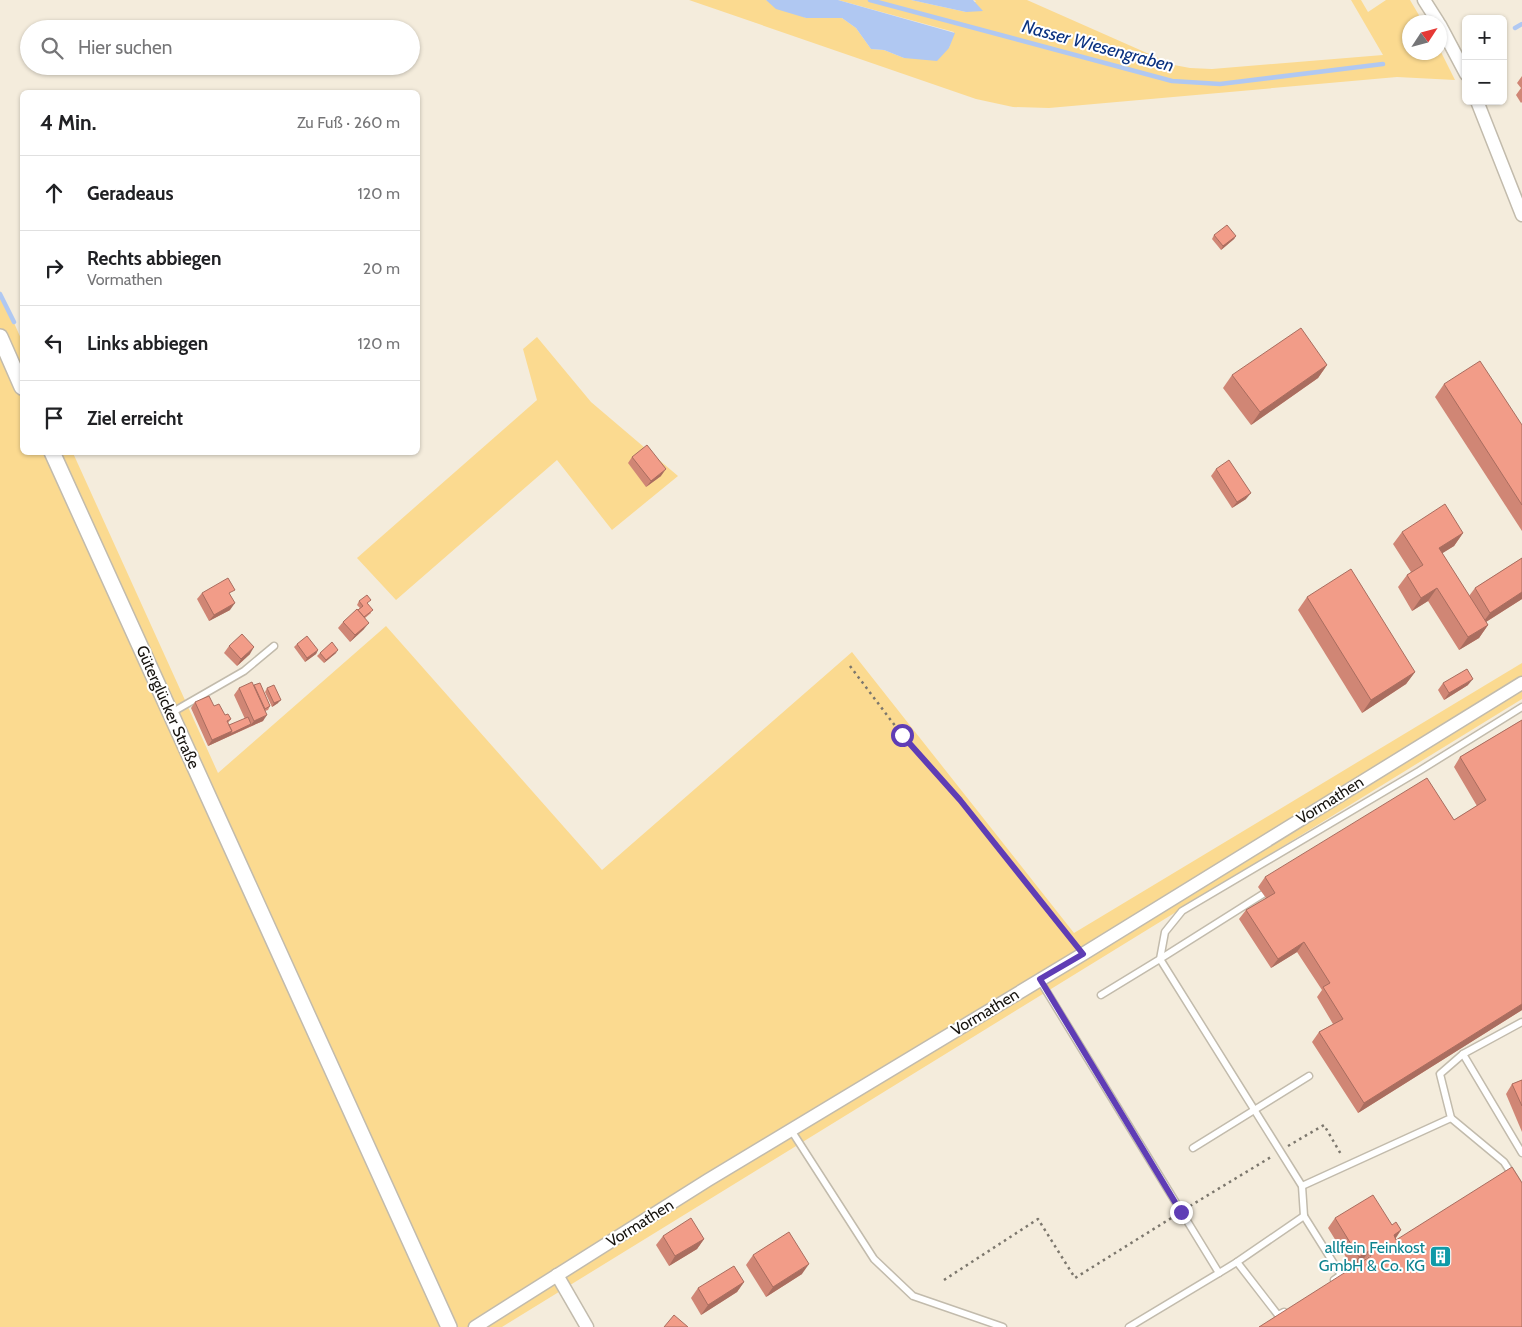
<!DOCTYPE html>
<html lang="de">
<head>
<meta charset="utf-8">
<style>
  body { margin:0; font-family:Cabin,sans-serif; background:#f6f6f6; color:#202124 }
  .controls { position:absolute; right:15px; top:15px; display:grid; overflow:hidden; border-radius:8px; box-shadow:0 1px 4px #0004 }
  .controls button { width:45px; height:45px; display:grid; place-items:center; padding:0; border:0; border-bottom:1px solid #e0e0e0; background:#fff; color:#202124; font:25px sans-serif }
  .compass { position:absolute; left:1402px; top:15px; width:45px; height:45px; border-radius:50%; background:#fff; box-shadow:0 1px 4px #0004; rotate:54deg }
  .stop { position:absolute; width:15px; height:15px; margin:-11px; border:4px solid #5f3db5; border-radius:50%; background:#fff }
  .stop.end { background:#5f3db5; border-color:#fff; box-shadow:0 1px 5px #0008 }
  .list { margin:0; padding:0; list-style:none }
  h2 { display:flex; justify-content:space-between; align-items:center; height:65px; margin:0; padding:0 20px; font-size:21px }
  h2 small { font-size:16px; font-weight:400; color:#757577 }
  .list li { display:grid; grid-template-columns:32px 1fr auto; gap:15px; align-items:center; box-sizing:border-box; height:75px; padding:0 20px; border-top:1px solid #e0e0e0 }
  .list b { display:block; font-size:19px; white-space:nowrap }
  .list p { margin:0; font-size:16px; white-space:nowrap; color:#757577 }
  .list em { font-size:16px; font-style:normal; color:#757577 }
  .icon { flex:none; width:28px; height:28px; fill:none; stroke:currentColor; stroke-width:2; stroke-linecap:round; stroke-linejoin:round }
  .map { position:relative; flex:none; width:1522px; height:1327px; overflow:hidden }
  .search { position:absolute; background:#fff; box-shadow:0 1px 4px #0004; left:20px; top:20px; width:400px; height:55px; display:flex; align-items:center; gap:12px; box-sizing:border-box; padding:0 18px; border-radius:28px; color:#757577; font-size:19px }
  .panel { position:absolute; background:#fff; box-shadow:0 1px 4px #0004; left:20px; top:90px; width:400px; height:365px; border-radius:8px }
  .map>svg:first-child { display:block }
  .green { fill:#fbda90 }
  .water { fill:#b0c8f2 }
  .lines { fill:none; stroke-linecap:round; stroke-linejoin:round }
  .stream { stroke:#b0c8f2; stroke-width:4.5 }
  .service-casing { stroke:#c2bbac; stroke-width:9 }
  .minor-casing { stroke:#c2bbac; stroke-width:15 }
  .tertiary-casing { stroke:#c2bbac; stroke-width:18 }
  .path { stroke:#7c776d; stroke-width:2.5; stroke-dasharray:2.5 4; stroke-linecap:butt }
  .service { stroke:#fff; stroke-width:6 }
  .minor { stroke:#fff; stroke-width:12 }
  .tertiary { stroke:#fff; stroke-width:15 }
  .wall { fill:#d08675 }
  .shaded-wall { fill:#a96d5f }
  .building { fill:#f29c88; stroke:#a96d5f }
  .route { stroke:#5f3db5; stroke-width:6 }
  .labels { text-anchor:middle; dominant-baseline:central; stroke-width:4; stroke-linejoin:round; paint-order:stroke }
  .street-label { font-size:16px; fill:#16130e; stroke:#fff }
  .culture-label { font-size:16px; fill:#0d838f; stroke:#fff; text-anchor:end }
  .water-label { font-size:18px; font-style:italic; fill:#0b3280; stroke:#fff }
</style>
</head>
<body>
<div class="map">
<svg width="1522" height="1327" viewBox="0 0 1522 1327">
  <rect width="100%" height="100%" fill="#f4ecdc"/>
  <!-- green -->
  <g class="green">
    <path d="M689,0h77l40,18h36l14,10 15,21 13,1 20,8 45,-10 5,-16 -116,-32h73l55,12 10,-11 -3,-1h54l147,65 16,3 22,1 171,-14 -32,-55h10l7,12 18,-12h24l13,22h-13v30h30v-2l15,30 -58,-3 -348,31 -36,-1 -37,-8z"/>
    <path d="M0,291l22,50v111l51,1 145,320 168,-147 216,244 250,-218 222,281 448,-270v36l-1020,628h-502z"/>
    <path d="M537,337l54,65 87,74 -66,54 -55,-70 -161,140 -39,-42 180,-158 -14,-51z"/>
  </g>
  <!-- water -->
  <g class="water">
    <path d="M766,0h72l117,33 -6,15 -12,13 -33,-3 -20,-8 -13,-1 -15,-21 -14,-10h-36l-30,-9z"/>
    <path d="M911,0h62l10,11 -17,1z"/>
  </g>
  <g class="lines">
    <!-- stream -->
    <g class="stream">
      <path d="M870,0l302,81 48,3 163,-20"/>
      <path d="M1515,28l7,-4"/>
      <path d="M0,294l14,28"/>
    </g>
    <defs>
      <g id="service">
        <path d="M171,713l73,-42 30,-25"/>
        <path d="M1263,894l-103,65 142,227 2,30"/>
        <path d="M1039,979l180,294 18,-11 41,53 6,-3"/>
        <path d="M1101,995l59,-36 5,-27 17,-21 237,-140 103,-64"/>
        <path d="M1522,1022l-59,32 59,99"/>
        <path d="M1451,1118l53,44 18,28"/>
        <path d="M791,1130l83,129 39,37 90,31"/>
        <path d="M1193,1148l116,-72"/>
        <path d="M1302,1186l149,-68 -11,-44 23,-20"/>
        <path d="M1237,1262l67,-46 37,59 -7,5"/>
        <path d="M1129,1327l90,-54"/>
      </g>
      <g id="minor">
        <path d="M1424,0l14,22"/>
        <path d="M1440,25l26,49"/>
        <path d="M1477,101l45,114"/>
        <path d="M557,1275l30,52"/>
        <path d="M475,1327l233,-147 375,-226 439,-271"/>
      </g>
      <g id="tertiary">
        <path d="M0,337l22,50"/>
        <path d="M52,452l397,875"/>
      </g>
    </defs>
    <!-- service casing -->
    <use href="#service" class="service-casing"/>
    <!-- minor casing -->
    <use href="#minor" class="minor-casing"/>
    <!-- tertiary casing -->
    <use href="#tertiary" class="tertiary-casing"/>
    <!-- path -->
    <g class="path">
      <path d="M850,666l52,69 58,65 114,143"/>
      <path d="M1288,1146l36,-21 18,31"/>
      <path d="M1190,1206l81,-49"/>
      <path d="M944,1280l94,-61 37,59 98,-61"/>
    </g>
    <!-- service -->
    <use href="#service" class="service"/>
    <!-- minor -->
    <use href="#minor" class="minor"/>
    <!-- tertiary -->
    <use href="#tertiary" class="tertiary"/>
  </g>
  <!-- wall -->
  <g class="wall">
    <path d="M1522,76v26l-1,1 -5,-8 5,-7 -4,-5z"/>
    <path d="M1214,235l22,1 -2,3 -13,11 -9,-11z"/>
    <path d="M1327,365l-9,13 -67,47 -28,-37 9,-13z"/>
    <path d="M1444,384l78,41v106l-87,-134z"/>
    <path d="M632,457l29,19 -15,11 -18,-24z"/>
    <path d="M1216,469l30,30 -14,9 -21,-32z"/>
    <path d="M1402,532l61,1 -9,13 -12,7 27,43 6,-8 47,-30v41l-36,23 2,3 -9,13 -20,12 -31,-49 -16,10 -14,-24 9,-12 4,-3 -18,-28z"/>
    <path d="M202,593l29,3 -1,14 -21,11 -12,-22z"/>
    <path d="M1307,597l108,75 -9,12 -44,29 -64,-103z"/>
    <path d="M359,601l9,3 3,9 -6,5 -1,11 -14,13 -12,-14 5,-6 17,-14 -3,-3z"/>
    <path d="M297,644l21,6 -2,4 -11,8 -11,-15z"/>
    <path d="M229,646l21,8 -13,12 -13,-13z"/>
    <path d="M320,653h16l-12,10 -7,-7z"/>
    <path d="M1443,683l25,2 -24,15 -6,-10z"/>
    <path d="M254,685l16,21 -2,4 -3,1 -2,10 -55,25 -17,-38 4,-6 19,4 11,9 6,4 -3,4 1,2 16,-6 -11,-24 5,-7z"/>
    <path d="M267,688l11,15 -6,4 -7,-15z"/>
    <path d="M1522,720v290l-164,103 -46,-71 7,-10 14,-8 -16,-27 5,-7 -25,-38 -26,16 -32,-49 7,-9 20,-12 -8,-11 7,-10 189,-57 23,-14 -23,-39 6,-10z"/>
    <path d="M1522,1080v52l-16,-38 6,-10z"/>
    <path d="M1335,1218l57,7 9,5 -5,8v2l-34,21 -10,6 -24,-39z"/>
    <path d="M663,1236l41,3 -7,10 -28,17 -13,-21z"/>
    <path d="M753,1255l49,19 -36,23 -20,-32z"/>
    <path d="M744,1282l-7,10 -36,23 -10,-17 7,-10z"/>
  </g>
  <!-- shaded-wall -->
  <g class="shaded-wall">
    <path d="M1236,236l-2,3 -13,11 2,-4z"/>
    <path d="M1327,365l-9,13 -67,47 9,-13z"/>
    <path d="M666,469l-5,7 -15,11 5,-6z"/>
    <path d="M1251,493l-5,6 -14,9 5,-6z"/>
    <path d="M1463,533l-9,13 -24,15 9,-13z"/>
    <path d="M1437,588l-9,13 -16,10 9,-13z"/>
    <path d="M1522,592v7l-41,26 9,-12z"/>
    <path d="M235,603l-5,7 -21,11 5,-6z"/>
    <path d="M369,623l-5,6 -14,13 5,-7z"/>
    <path d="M1488,625l-9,13 -20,12 9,-13z"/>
    <path d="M254,647l-4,7 -13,12 4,-7z"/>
    <path d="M318,650l-2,4 -11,8 2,-4z"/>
    <path d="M338,650l-2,3 -12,10 2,-3z"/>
    <path d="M1415,672l-9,12 -44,29 9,-13z"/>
    <path d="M1473,679l-5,6 -24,15 5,-7z"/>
    <path d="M281,700l-3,3 -6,4 2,-4z"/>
    <path d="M267,715l-4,6 -14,6 5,-6z"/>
    <path d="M251,724l-2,3 -41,19 4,-6 20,-9z"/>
    <path d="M1304,942l-7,10 -26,16 7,-9z"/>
    <path d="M1522,1004v6l-164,103 6,-10z"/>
    <path d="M1401,1230l-7,10v-5z"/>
    <path d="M704,1239l-7,10 -28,17 6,-10z"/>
    <path d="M1369,1251l-7,10 -10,6 7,-10z"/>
    <path d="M809,1264l-7,10 -36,23 7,-10z"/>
    <path d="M744,1282l-7,10 -36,23 7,-10z"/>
  </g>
  <!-- building -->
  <g class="building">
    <path d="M1227,225l9,11 -13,10 -9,-11z"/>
    <path d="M1301,328l26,37 -67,47 -28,-37z"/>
    <path d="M1480,361l42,64v80l-78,-121z"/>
    <path d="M647,445l19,24 -15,12 -19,-24z"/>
    <path d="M1229,460l22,33 -14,9 -21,-33z"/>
    <path d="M1445,504l18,29 -24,15 49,77 -20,12 -31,-49 -16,10 -14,-23 16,-10 -21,-33z"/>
    <path d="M1522,558v34l-32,21 -15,-25z"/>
    <path d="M1351,569l64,103 -44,28 -64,-103z"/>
    <path d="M228,578l7,12 -6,3 6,10 -21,12 -12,-22z"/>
    <path d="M367,595l4,5 -4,3 6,7 -9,7 -6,-7 5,-4 -4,-5z"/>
    <path d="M357,609l12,14 -14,12 -12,-13z"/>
    <path d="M242,634l12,13 -13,12 -12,-13z"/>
    <path d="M307,636l11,14 -11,8 -10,-14z"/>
    <path d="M332,642l6,8 -12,10 -6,-7z"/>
    <path d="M1467,669l6,10 -24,14 -6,-10z"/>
    <path d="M252,682l15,33 -13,6 -15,-33z"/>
    <path d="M260,683l10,23 -5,3 -11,-24z"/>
    <path d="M274,685l7,15 -7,3 -7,-15z"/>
    <path d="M209,696l5,10 5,-2 6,11 3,-1 3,5 -4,2 5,10 -20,9 -17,-38z"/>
    <path d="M248,717l3,7 -21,10 2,-3 -3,-6z"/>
    <path d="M1522,720v284l-158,99 -45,-71 24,-13 -20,-32 7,-4 -26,-41 -26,17 -32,-49 29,-17 -10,-16 162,-99 27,42 32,-20 -26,-43z"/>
    <path d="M1522,1080v26l-10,-22z"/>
    <path d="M1512,1167l10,16v144h-263l112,-71 -2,-5 -10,6 -24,-39 38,-23 19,30 4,-3 5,8 -7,5 2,5z"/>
    <path d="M691,1218l13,21 -29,17 -12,-20z"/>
    <path d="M789,1232l20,32 -36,23 -20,-32z"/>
    <path d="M734,1266l10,16 -36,23 -10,-17z"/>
    <path d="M674,1315l14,12h-24z"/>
  </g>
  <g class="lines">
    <!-- route -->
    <path class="route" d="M902,735l58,65 123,154 -43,25 141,233"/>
  </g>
  <!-- icons -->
  <defs>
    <symbol id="building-square" viewBox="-11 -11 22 22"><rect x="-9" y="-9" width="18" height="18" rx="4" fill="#0f9aa8" stroke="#fff"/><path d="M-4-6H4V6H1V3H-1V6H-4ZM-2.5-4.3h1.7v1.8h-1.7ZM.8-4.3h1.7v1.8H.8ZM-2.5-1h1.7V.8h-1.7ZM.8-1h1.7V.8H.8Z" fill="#fff"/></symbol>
  </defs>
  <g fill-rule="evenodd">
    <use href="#building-square" x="1428" y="1244" width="25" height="25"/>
  </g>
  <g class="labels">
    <!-- street labels -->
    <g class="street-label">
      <text transform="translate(168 707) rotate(66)">Güterglücker Straße</text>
      <text transform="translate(1330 800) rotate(-32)">Vormathen</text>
      <text transform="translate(985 1012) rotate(-31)">Vormathen</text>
      <text transform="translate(640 1223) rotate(-32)">Vormathen</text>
    </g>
    <!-- culture labels -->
    <g class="culture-label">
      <text x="1425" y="1247">allfein Feinkost<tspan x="1425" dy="18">GmbH &amp; Co. KG</tspan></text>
    </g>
    <!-- water labels -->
    <g class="water-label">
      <text transform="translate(1098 46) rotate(15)">Nasser Wiesengraben</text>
    </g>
  </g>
</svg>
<div class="controls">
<button>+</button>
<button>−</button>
</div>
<svg class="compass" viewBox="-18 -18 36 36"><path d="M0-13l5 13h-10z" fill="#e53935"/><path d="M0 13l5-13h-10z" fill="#757577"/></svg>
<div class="stop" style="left:902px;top:735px"></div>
<div class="stop end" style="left:1181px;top:1212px"></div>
<div class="search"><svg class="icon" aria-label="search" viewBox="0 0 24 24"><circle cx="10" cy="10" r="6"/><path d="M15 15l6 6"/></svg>Hier suchen</div>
<section class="panel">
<h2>4 Min.<small>Zu Fuß · 260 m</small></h2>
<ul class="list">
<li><svg class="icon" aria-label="ahead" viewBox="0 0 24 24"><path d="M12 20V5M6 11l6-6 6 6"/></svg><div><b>Geradeaus</b></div><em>120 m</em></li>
<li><svg class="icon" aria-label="right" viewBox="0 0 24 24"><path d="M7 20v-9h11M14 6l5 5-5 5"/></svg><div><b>Rechts abbiegen</b><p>Vormathen</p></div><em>20 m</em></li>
<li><svg class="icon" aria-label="left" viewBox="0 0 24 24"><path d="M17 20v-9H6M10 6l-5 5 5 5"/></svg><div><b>Links abbiegen</b></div><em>120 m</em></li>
<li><svg class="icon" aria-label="arrive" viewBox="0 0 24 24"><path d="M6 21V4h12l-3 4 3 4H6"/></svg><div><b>Ziel erreicht</b></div></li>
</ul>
</section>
</div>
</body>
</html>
